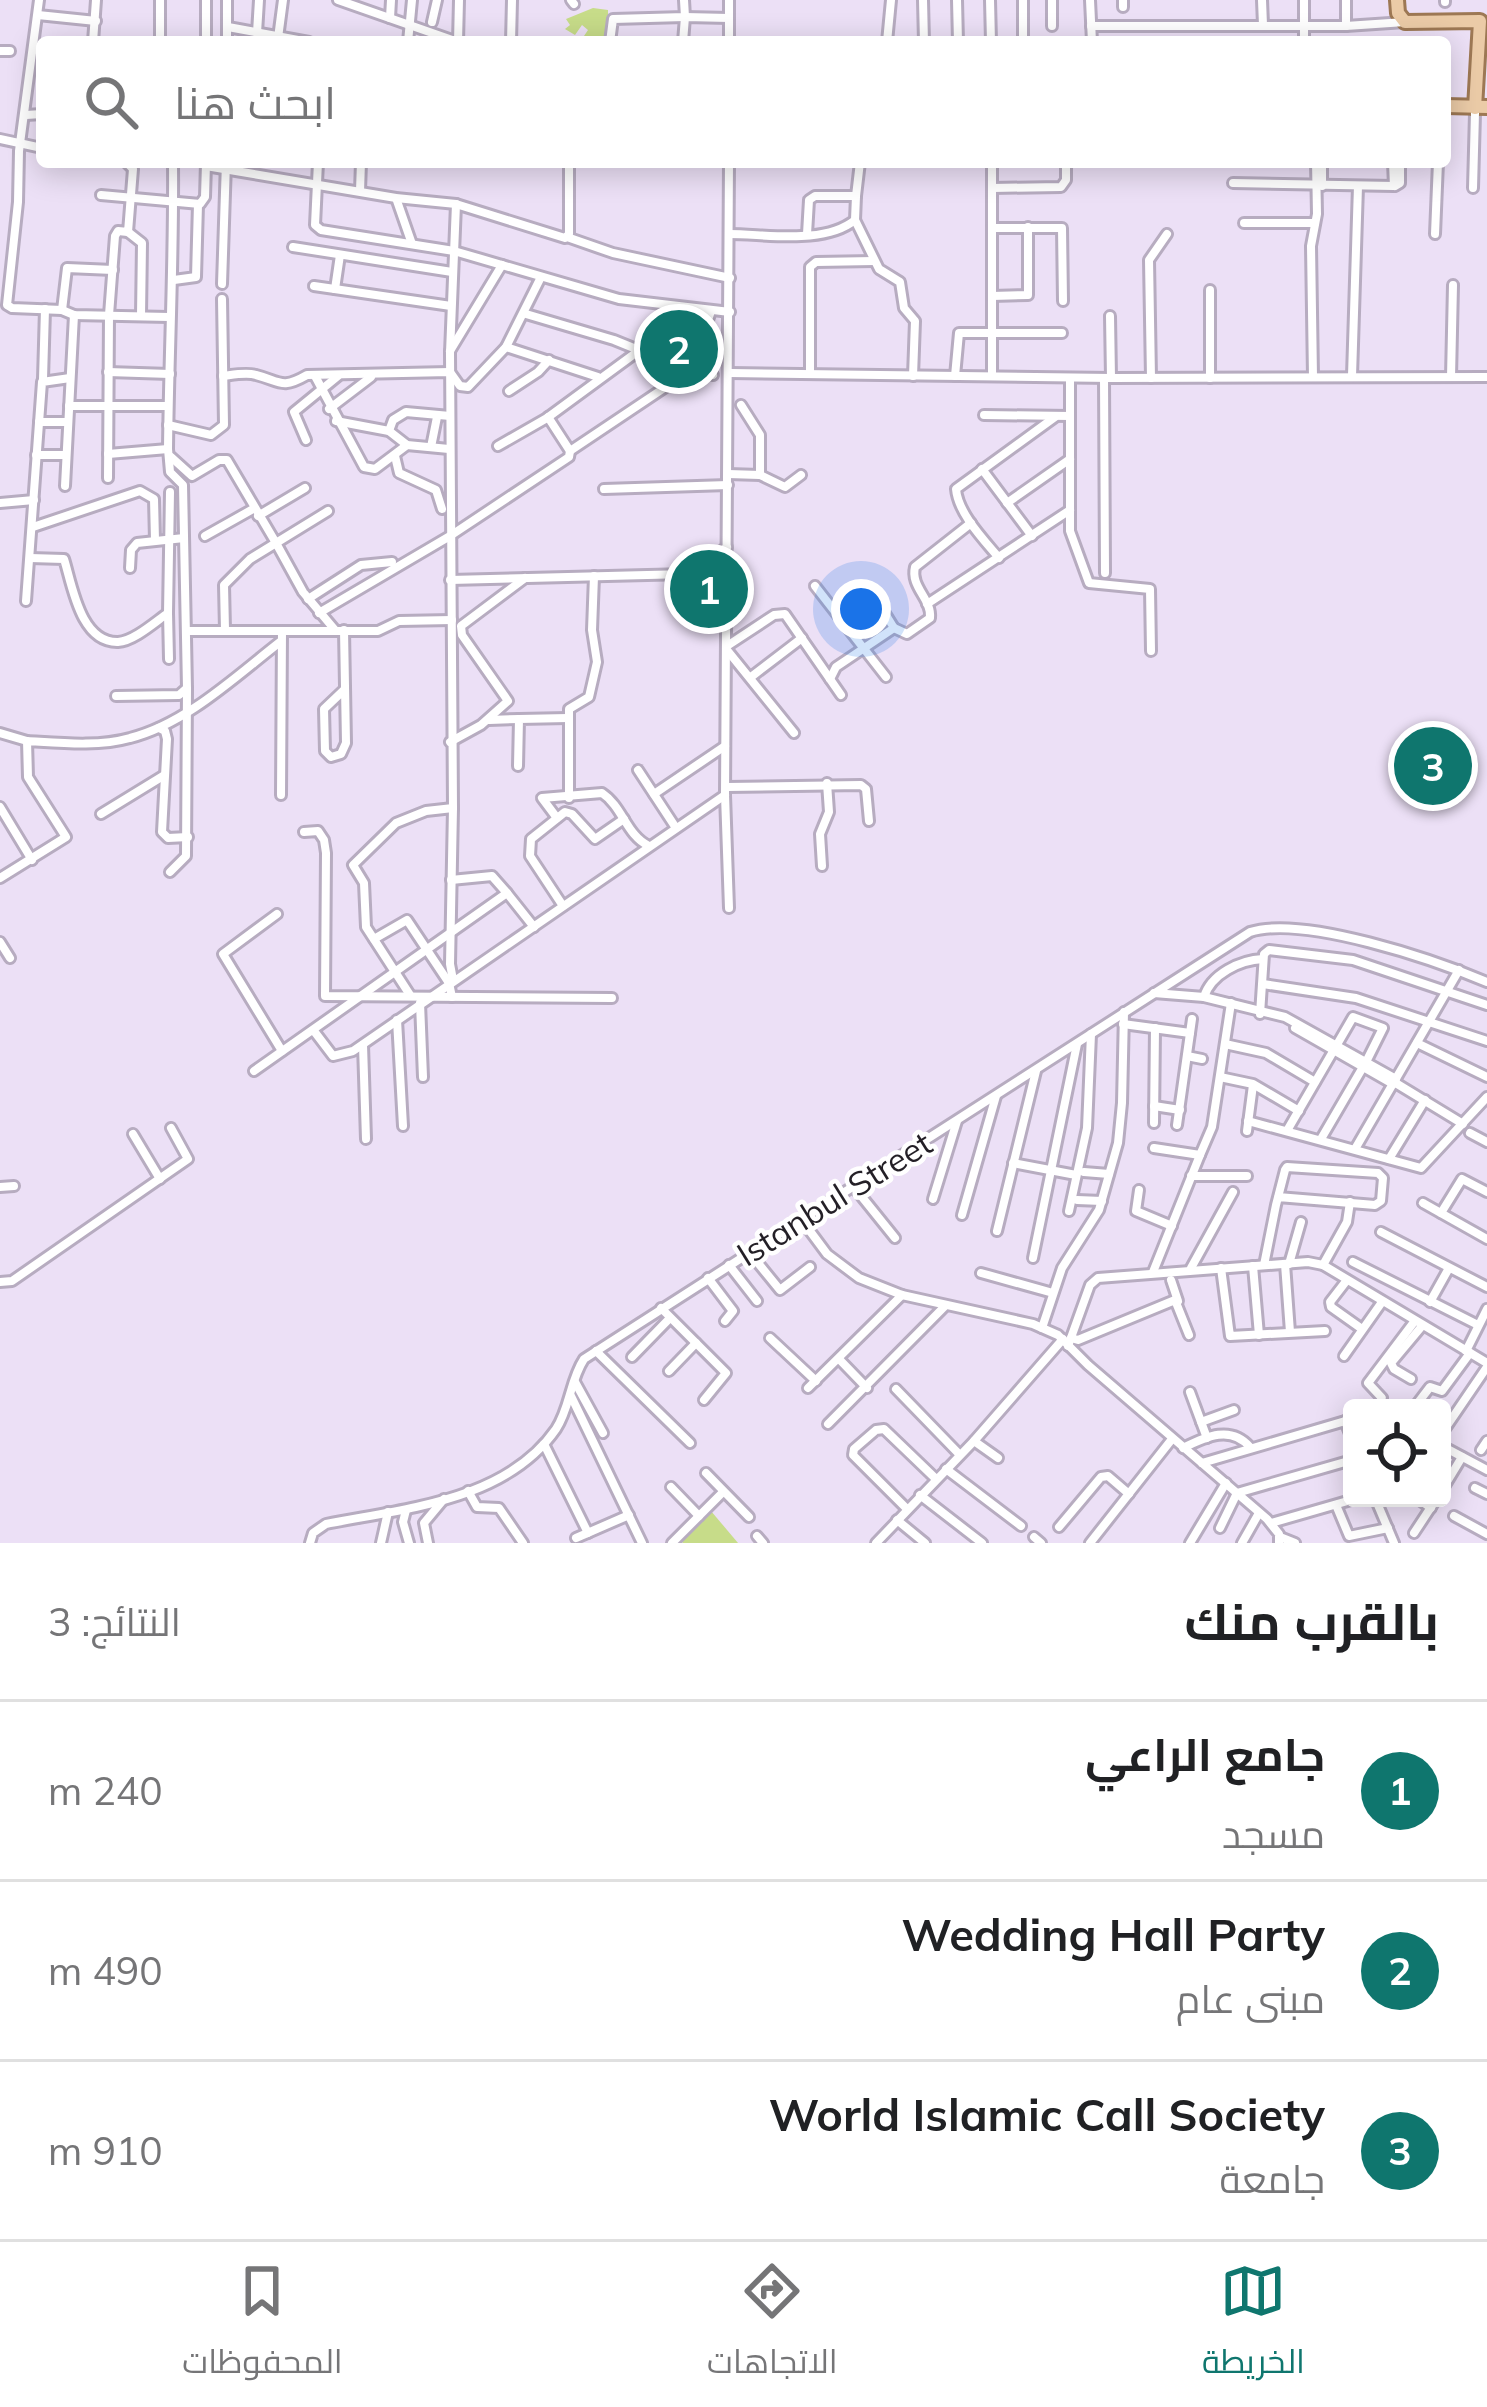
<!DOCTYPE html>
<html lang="ar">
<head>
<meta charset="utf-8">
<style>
  body { margin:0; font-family:Mulish,Cairo,sans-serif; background:#f6f6f6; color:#202124; direction:rtl }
  .controls { position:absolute; right:36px; bottom:36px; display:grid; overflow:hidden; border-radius:12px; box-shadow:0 6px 30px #0003 }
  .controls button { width:108px; height:108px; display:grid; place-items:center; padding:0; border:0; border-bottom:3px solid #e0e0e0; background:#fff; color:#202124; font:60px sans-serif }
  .you { position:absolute; left:861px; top:609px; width:42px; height:42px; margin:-30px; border:9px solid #fff; border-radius:50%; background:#1a73e8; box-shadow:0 0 0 18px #1a73e833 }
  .badge { display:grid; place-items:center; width:78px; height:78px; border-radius:50%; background:#0f766e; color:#fff; font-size:39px; font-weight:700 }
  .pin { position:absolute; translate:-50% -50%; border:6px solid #fff; box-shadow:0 3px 12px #0006 }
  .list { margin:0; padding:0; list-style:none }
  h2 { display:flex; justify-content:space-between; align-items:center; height:156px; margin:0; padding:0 48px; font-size:51px }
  h2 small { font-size:39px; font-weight:400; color:#757577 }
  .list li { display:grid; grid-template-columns:78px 1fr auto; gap:36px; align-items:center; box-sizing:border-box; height:180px; padding:0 48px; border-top:3px solid #e0e0e0 }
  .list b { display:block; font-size:45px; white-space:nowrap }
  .list p { margin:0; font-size:39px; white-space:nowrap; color:#757577 }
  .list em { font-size:39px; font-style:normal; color:#757577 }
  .icon { flex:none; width:66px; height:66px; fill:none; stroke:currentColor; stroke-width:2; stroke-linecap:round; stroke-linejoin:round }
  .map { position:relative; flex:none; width:1487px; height:1543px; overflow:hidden; direction:ltr }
  .search { position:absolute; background:#fff; box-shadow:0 6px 30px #0003; left:36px; right:36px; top:36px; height:132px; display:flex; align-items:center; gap:30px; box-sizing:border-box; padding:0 42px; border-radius:12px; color:#757577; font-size:45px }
  .sheet { height:696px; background:#fff }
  nav { display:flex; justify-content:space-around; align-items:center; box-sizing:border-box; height:168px; border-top:3px solid #e0e0e0; background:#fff; font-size:33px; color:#757577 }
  nav a { display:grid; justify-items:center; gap:6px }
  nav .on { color:#0f766e }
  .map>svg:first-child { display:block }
  .green { fill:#c7dc89 }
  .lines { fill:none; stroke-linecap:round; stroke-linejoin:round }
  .minor-casing { stroke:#b7acc0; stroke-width:14 }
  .major-casing { stroke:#9d7854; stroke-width:18 }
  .minor { stroke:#fff; stroke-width:8 }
  .major { stroke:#ebcba7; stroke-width:12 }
  .labels { text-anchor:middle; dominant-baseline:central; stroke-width:9; stroke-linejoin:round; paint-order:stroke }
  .street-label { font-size:33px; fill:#231f26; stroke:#fff }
</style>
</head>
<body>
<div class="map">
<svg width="1487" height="1543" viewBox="0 0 1487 1543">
  <rect width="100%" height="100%" fill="#ece0f6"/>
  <!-- green -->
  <g class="green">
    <path d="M593,8l15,2v32h-28l8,-12 -6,-5 -7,10 -10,-6 5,-4 -4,-6z"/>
    <path d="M711,1511l27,32h-55l-2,-2z"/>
  </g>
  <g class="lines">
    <defs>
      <g id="minor">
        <path d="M39,0l-20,151 -1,51 -11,103 5,3 50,2 12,5 95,2"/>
        <path d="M227,0v42"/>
        <path d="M338,0l120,42"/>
        <path d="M571,0l3,4"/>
        <path d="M923,0l1,42"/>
        <path d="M957,0l1,42"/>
        <path d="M990,0l1,42"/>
        <path d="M1052,0v26"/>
        <path d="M1090,0l2,42"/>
        <path d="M1123,0v7"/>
        <path d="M1262,0l1,25"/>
        <path d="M1304,0v42"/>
        <path d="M1445,2v-2"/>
        <path d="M38,15l58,6"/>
        <path d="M390,18l1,-18"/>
        <path d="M432,22l5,-22"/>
        <path d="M1091,26h255l59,-4"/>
        <path d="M1346,26v-26"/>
        <path d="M228,27l81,15"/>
        <path d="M257,33l2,-33"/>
        <path d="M278,38l5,-38"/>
        <path d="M1023,41v-41"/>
        <path d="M93,42l3,-42"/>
        <path d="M160,42v-42"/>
        <path d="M206,42v-42"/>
        <path d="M408,42l4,-42"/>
        <path d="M458,42l1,-42"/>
        <path d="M511,42l1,-42"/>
        <path d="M610,42l3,-23 72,-2 -1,-17"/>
        <path d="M683,42l2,-25 44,1"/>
        <path d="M729,42v-42"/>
        <path d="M887,42l4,-42"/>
        <path d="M0,51h10"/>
        <path d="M26,115l16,-1"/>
        <path d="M0,139l42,9"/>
        <path d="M318,162l-3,63 6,5 133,21 165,48 111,13"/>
        <path d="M729,162l-4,633 4,113"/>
        <path d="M992,162v214"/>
        <path d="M1322,162v24"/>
        <path d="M206,166l190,32 60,6 109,34 4,-4v-72"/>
        <path d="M1233,183l161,3 -1,-24"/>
        <path d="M1395,186l5,-3v-21"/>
        <path d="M992,188l69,-1 5,-7v-18"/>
        <path d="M1473,188l2,-75"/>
        <path d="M360,191l1,-29"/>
        <path d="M101,195l99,9 5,-7 1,-34"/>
        <path d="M396,198l16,46"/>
        <path d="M855,220l24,49 21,13 4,26 11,13 -2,55"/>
        <path d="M1244,223h71"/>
        <path d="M992,228h70l1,73"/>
        <path d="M128,232l14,11 -1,73"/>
        <path d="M729,234c38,0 95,11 126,-14l1,-24"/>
        <path d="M807,234l2,-34 6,-4h41l4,-34"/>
        <path d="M1435,234l3,-72"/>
        <path d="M567,237l46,16 117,25"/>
        <path d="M293,247l159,25"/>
        <path d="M174,280l22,-3 2,-73"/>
        <path d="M222,284l4,-122"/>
        <path d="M314,286l137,20"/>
        <path d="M335,289l5,-34"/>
        <path d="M1210,290v88"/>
        <path d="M992,296l36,-1v-68"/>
        <path d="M62,310l5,-42 46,2"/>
        <path d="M526,314l88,26 64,26 18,-10 15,-45"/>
        <path d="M1110,316l1,62"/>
        <path d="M656,333l11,-27"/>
        <path d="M506,347l92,30"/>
        <path d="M450,351l52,-86"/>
        <path d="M702,360l11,15"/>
        <path d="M108,372l62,2"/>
        <path d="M730,373l381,5 376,-1"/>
        <path d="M810,373v-106l6,-5 58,-1"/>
        <path d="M223,376c9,-1 24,-4 33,-1 24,6 25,15 51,0l143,-3 10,14 8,1 38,-40 35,-70"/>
        <path d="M315,376l49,91 11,2 32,-24"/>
        <path d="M955,376l4,-43h103"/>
        <path d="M1352,376l6,-190"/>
        <path d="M1313,377l-2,-131 6,-32 -1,-52"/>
        <path d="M1451,377l2,-92"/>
        <path d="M1070,378v153l19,52 61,6 1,62"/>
        <path d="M1104,378l1,195"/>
        <path d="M1151,378l-2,-118 18,-26"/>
        <path d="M43,379l2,-70"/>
        <path d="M509,391l29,-19 11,-12"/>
        <path d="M741,405l19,30v40"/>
        <path d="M69,406h99"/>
        <path d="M329,409l42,-32"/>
        <path d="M984,415l86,1"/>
        <path d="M336,421l53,10 18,14 42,4"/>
        <path d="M39,422h27"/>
        <path d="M168,425l43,10 13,-10 -2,-126"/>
        <path d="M389,431l4,-11 13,-8 44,4"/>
        <path d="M306,440l-12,-28 44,-36"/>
        <path d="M498,446l49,-28 90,-66"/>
        <path d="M431,447l6,-30"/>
        <path d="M570,451l133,-89"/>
        <path d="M108,454l60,-5"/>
        <path d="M36,455h29"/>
        <path d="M395,456l4,17 37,17 6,19"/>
        <path d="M171,457l21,19 27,-16h8l49,83 52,-32"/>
        <path d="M982,469l50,67"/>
        <path d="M728,474l32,1 25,12 16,-12"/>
        <path d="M108,478l1,-163 6,-79 3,-5 10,1 5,-63 -7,-7"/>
        <path d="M65,486l9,-171"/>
        <path d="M604,489l124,-4"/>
        <path d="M0,503l34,-3"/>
        <path d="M1007,503l63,-44"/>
        <path d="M258,516l47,-28"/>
        <path d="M33,527l107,-36 14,8 1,41"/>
        <path d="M205,536l48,-27"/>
        <path d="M30,558l34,1c8,25 16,84 54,83 16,-1 37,-20 50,-29l1,46"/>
        <path d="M999,558c-16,-19 -41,-45 -43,-69l99,-72"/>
        <path d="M130,568l1,-18 6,-7 47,-5"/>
        <path d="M691,573l36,-26"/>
        <path d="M450,580l277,-7"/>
        <path d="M815,586l71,91"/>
        <path d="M308,599l53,-34 31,-3"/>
        <path d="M26,601l16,-219 28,-4"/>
        <path d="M927,604l143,-94"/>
        <path d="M168,613l2,-121"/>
        <path d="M319,613l131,-77 119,-79 1,-6 -22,-34"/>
        <path d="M894,628l13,6 23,-16c2,-19 -20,-31 -15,-51l56,-44"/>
        <path d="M225,630l-1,-45 26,-26 26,-16 27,49 32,38"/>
        <path d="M187,631h191l21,-10 53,-1"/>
        <path d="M727,646l47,-31 11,-1 56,81"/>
        <path d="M727,650l67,83"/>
        <path d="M751,677l51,-39"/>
        <path d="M830,679l6,-12 58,-39 -23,-37"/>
        <path d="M344,690l-20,19 1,42 6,6 10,-3 5,-11 -2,-113"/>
        <path d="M116,696l63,-1 8,-7 -4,-203 -13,-13 -2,-23c1,-96 6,-191 5,-287"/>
        <path d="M489,720l30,-1"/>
        <path d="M159,728l6,3 2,8 -5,93 6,6 20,-1"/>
        <path d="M0,733l27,8"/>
        <path d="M450,742l31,-17 27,-24 -46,-66 -1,-9 64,-48"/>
        <path d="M518,766l1,-47 49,-1"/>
        <path d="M638,770l38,58"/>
        <path d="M727,787l134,-2 5,4 3,32"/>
        <path d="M654,794l71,-48"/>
        <path d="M281,795l1,-164"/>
        <path d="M569,798v-89l20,-12 8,-35 -5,-32 2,-54"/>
        <path d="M0,807l32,53"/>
        <path d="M101,814l62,-38"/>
        <path d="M557,818l-15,-20 60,-5c21,14 24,42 47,53"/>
        <path d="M304,832l14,-1 6,9 2,13 -1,143 287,2"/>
        <path d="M822,866l-2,-32 9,-22 -2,-29"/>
        <path d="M170,872l16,-16 1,-167"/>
        <path d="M0,878l66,-41 -38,-60 -1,-36c34,2 71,6 103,-3 56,-14 106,-62 150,-96"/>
        <path d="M451,880l41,-4 15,17"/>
        <path d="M563,906l-33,-50 1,-17 34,-27 7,2 23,25 29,-20"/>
        <path d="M277,914l-54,40 59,97"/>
        <path d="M374,939l33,-19 42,63 3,14"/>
        <path d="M0,942l10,16"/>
        <path d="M453,980l-3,-16 3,-156 -3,-455 6,-149"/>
        <path d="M1263,984l93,14 131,43"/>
        <path d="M1154,993l50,4 81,20 111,62"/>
        <path d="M410,995l-44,-68 -2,-44 -11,-18 43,-42 30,-12 27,-3"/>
        <path d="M1204,997c7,-23 36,-37 59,-38"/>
        <path d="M420,1003l3,74"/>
        <path d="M1260,1014l4,-60 5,-4 84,10 134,45"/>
        <path d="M397,1020l6,106"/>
        <path d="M1123,1024l67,9"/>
        <path d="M1295,1028l98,56"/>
        <path d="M314,1031l19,25 20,-5 372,-256"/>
        <path d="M1417,1043l70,34"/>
        <path d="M1225,1044l41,9 49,29"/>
        <path d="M363,1045l3,94"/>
        <path d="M1187,1056l15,3"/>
        <path d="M254,1071l253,-178 27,34"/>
        <path d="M1220,1077l33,7 46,27"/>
        <path d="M1394,1082l69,42"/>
        <path d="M1154,1106l26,4"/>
        <path d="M1248,1121l173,47 66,-71"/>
        <path d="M1154,1123l1,-95"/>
        <path d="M1177,1125l15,-106"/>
        <path d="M1288,1129l65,-112 30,11 -17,34"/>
        <path d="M1247,1131l6,-46"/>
        <path d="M1470,1133l17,9"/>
        <path d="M133,1134l27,45"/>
        <path d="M1321,1139l42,-72"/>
        <path d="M1355,1149l104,-179"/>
        <path d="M1200,1155l12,-28 19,-124"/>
        <path d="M1389,1159l36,-59"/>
        <path d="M1013,1163l63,12"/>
        <path d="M1084,1172l25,2"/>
        <path d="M1191,1176h56"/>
        <path d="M0,1187l14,-1"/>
        <path d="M854,1187l41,51"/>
        <path d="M1139,1190l-3,21 36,15"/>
        <path d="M933,1199l24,-78"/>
        <path d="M1077,1200l25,1"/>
        <path d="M1423,1203l64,36"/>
        <path d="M1069,1211l18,-83 4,-94"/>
        <path d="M1441,1213l21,-34 25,13"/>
        <path d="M962,1215l34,-119"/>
        <path d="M801,1219l26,35 32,24 43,17 131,29 25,11 30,30 179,154 12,15v9"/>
        <path d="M997,1231l39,-160"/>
        <path d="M1381,1232l106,55"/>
        <path d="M749,1252l31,38 30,-23"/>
        <path d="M1033,1258l44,-214"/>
        <path d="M1353,1262l125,63"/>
        <path d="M1285,1264l5,68"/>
        <path d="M1289,1264l12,-42"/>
        <path d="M729,1265l28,36"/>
        <path d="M1264,1265l12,-60 9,-35 2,-3 91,6 5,5 -2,23 -6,4 -97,-8"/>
        <path d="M1323,1265l24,-43 3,-20"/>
        <path d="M1253,1266l6,69"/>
        <path d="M1191,1268l42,-76"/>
        <path d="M1221,1268l9,68 95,-5"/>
        <path d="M1153,1272l47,-117 -46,-7"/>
        <path d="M981,1273l72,20"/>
        <path d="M708,1278l25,33 -8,10"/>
        <path d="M1171,1280l7,21"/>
        <path d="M1347,1280l-17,22 1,5 31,22"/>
        <path d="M0,1282l12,-1 176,-122 -17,-31"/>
        <path d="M1430,1302l19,-34"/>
        <path d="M661,1308l65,65 -22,27"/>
        <path d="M1042,1328l20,-60 37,-58 19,-67 4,-40 2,-91"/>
        <path d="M770,1338l46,43"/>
        <path d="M1071,1338l7,2 97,-40 14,35"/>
        <path d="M1068,1346l22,-61 8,-7 210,-16 15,3 164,98"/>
        <path d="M596,1351l94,92"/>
        <path d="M1466,1351l21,-42"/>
        <path d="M1344,1356l38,-54"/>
        <path d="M632,1357l38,-39"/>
        <path d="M839,1359l28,29"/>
        <path d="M669,1371l27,-28"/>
        <path d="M1411,1379l-17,-10 -3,-6 31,-37"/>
        <path d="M575,1382l28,51"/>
        <path d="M808,1388l94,-93"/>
        <path d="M896,1389l63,65"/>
        <path d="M1190,1392l17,46"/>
        <path d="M571,1396l71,147"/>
        <path d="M1377,1408l5,-10 -14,-15 46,-61"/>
        <path d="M1414,1408l16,-21 12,4 28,-38"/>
        <path d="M1345,1421l7,18"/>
        <path d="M1201,1422l33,-12"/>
        <path d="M828,1424l117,-118"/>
        <path d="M1442,1433l45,-66"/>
        <path d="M974,1441l24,17"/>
        <path d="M544,1444l44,89"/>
        <path d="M1442,1446l45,24"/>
        <path d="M1183,1448c24,-12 48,-23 67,-1"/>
        <path d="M1481,1450l6,-9"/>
        <path d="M1202,1463l150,-44"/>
        <path d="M946,1469l75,57"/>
        <path d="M706,1473l43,44"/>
        <path d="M671,1487l28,29"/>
        <path d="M1475,1488l12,6"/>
        <path d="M1442,1490l20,-33"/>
        <path d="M468,1491l9,16 22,1 24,35"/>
        <path d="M920,1495l62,48"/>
        <path d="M1375,1498l19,45"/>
        <path d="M1417,1498l14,10"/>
        <path d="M1336,1505l13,31 39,-8"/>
        <path d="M907,1509l-54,-54 1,-6 22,-19 8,-1 51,49"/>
        <path d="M406,1510l-3,12 6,21"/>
        <path d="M1454,1516l33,18"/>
        <path d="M897,1520l28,23"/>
        <path d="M1271,1523l87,-25"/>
        <path d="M1059,1527l42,-50 7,-1 21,18"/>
        <path d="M1220,1528l17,-35 115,-33"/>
        <path d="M1414,1533l23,-35"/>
        <path d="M757,1536l6,7"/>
        <path d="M1034,1537l7,6"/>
        <path d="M1280,1537l15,6"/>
        <path d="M576,1538l53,-23"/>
        <path d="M310,1543l3,-10 13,-9c80,-16 180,-23 230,-95 14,-21 14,-49 28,-70l666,-427c54,-17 185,28 237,50"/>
        <path d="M381,1543l7,-31"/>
        <path d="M428,1543l-4,-20 20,-24"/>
        <path d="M672,1543l51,-51"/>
        <path d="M876,1543l98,-102 89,-102"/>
        <path d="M1090,1543l82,-104"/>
        <path d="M1190,1543l36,-60"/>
        <path d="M1242,1543l17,-30"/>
      </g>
      <g id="major">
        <path d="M1397,0l1,13 7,9 75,-1 -5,87"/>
        <path d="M1445,106l42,1"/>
      </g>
    </defs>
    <!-- minor casing -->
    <use href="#minor" class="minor-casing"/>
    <!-- major casing -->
    <use href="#major" class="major-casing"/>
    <!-- minor -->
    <use href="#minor" class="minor"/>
    <!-- major -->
    <use href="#major" class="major"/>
  </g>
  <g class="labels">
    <!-- street labels -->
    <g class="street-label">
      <text transform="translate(834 1198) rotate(-32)">Istanbul Street</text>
    </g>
  </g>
</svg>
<div class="controls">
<button><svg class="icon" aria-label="locate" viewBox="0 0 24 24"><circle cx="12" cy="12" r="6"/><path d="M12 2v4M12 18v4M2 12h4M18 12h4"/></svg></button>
</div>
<div class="you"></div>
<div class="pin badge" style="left:709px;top:589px">1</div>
<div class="pin badge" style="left:679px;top:349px">2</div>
<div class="pin badge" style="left:1433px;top:766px">3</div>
<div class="search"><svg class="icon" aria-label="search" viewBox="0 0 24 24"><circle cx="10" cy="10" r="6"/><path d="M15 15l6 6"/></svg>ابحث هنا</div>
</div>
<section class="sheet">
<h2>بالقرب منك<small>النتائج: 3</small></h2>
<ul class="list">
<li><span class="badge">1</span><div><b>جامع الراعي</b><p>مسجد</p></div><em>240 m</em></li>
<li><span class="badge">2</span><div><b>Wedding Hall Party</b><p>مبنى عام</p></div><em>490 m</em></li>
<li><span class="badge">3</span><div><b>World Islamic Call Society</b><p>جامعة</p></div><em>910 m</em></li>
</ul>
</section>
<nav>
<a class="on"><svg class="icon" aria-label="map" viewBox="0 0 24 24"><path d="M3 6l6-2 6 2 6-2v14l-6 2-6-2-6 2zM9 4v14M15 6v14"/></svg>الخريطة</a>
<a><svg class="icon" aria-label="directions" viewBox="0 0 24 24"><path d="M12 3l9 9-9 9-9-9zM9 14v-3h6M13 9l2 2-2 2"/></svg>الاتجاهات</a>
<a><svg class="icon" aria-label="saved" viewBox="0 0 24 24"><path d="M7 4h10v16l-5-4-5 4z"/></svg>المحفوظات</a>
</nav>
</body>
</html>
